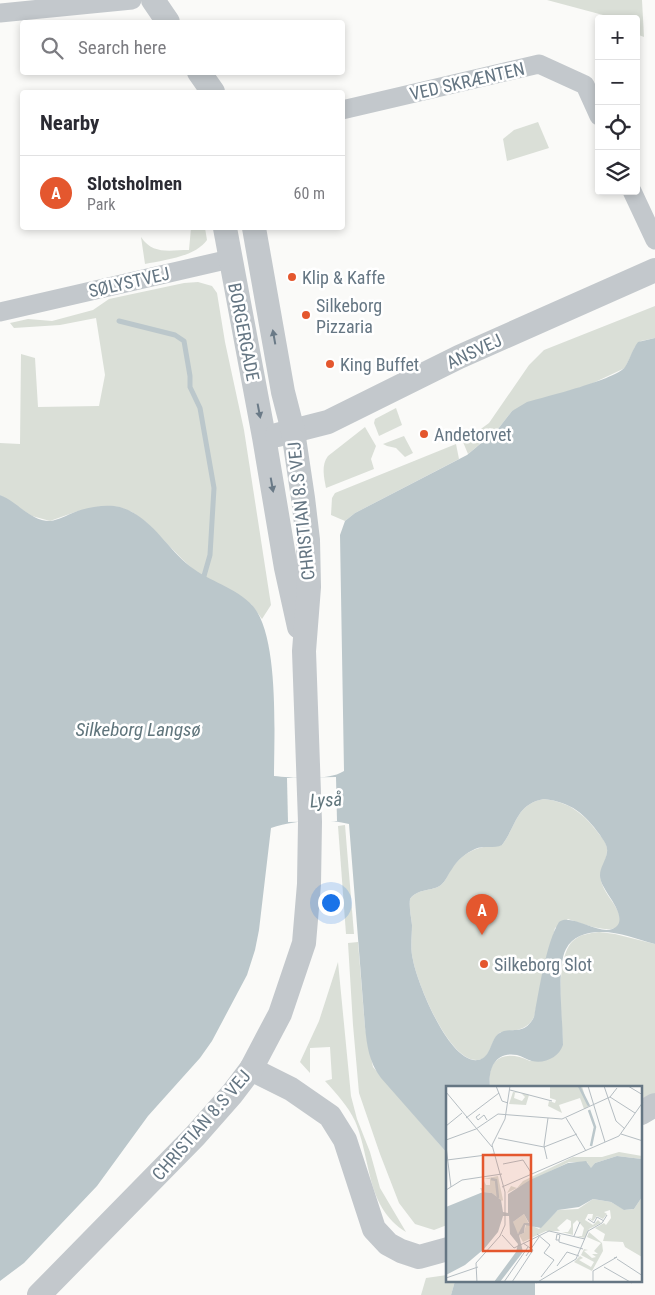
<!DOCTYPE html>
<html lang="en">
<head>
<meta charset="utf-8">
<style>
  body { margin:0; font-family:"Roboto Condensed",sans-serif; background:#f2f2f3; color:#2b2b33 }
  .controls { position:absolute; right:15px; top:15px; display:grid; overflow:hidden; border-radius:5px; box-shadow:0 2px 8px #0003 }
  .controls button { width:45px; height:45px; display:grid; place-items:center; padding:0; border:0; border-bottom:1px solid #e1e1e2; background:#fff; color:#2b2b33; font:25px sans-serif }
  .you { position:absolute; left:330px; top:902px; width:18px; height:18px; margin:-12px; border:4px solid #fff; border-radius:50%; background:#1a73e8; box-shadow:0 0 0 8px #1a73e833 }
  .badge { display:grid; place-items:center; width:32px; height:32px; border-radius:50%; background:#e4572e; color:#fff; font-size:16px; font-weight:700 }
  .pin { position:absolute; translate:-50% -41px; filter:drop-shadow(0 1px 2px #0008) }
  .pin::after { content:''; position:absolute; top:26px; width:18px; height:15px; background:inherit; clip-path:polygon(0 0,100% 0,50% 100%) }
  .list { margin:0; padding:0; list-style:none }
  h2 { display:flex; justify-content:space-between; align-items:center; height:65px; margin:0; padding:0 20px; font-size:21px }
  h2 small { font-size:16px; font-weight:400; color:#7c7c81 }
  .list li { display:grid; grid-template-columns:32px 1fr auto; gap:15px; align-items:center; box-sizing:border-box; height:75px; padding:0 20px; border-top:1px solid #e1e1e2 }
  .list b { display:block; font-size:19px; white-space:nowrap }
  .list p { margin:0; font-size:16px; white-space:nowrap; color:#7c7c81 }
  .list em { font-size:16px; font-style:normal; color:#7c7c81 }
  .icon { flex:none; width:28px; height:28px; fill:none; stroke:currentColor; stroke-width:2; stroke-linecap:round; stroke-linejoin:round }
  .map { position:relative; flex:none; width:655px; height:1295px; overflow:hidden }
  .search { position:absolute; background:#fff; box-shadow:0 2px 8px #0003; left:20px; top:20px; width:325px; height:55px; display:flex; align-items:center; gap:12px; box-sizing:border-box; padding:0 18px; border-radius:5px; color:#7c7c81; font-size:19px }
  .panel { position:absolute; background:#fff; box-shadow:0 2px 8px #0003; left:20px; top:90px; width:325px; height:140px; border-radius:5px }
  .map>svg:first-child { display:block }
  .green { fill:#dadfd7 }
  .water { fill:#bbc7cb; fill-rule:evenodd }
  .pier { fill:#fafaf8 }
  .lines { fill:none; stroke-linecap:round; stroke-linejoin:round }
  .stream { stroke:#bbc7cb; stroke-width:5 }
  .minor { stroke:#c3c8cc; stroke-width:19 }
  .tertiary { stroke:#c3c8cc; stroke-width:24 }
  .oneway { fill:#6a7a87 }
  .poi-dot { fill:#e4572e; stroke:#fff; stroke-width:2 }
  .labels { text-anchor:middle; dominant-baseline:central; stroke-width:5; stroke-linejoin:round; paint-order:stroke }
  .street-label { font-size:18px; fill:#657683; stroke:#fff }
  .poi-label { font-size:18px; fill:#657683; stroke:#fff; text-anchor:start }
  .water-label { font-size:19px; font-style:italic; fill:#60757c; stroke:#fff }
  .inset-river { fill:none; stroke:#bbc7cb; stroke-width:2.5 }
  .inset-road { fill:none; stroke:#b5bdc2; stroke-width:1 }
  .view { fill:#e4572e; fill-opacity:0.15; stroke:#e4572e; stroke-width:2.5 }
  .inset-edge { fill:none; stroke:#657683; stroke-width:2.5 }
</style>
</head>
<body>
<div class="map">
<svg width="655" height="1295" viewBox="0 0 655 1295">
  <rect width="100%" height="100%" fill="#fafaf8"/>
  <!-- green -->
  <g class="green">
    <path d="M547,0h95l2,37 -8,-3v-15h-18z"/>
    <path d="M538,122l11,26 -42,13 -4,-22 11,-9z"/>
    <path d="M191,228h14l2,12c-12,17 -43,20 -62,24l-4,-27c12,18 28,13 48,13z"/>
    <path d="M198,282l14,4 5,7 8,49 19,88 27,175 -9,14 -11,-15 -55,-32 -14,-13 -36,-37 -14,-10 -13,-5 -16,-1 -25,5 -28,10 -18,-5 -32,-21v-52l20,1 1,-90 14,4 3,49 61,-1 6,-31 -9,-57 -36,7 -46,3 -4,-5 18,-4 24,2 41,-11 16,-11 75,-16z"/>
    <path d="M655,306v32l-14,3 -6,6 -10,21 -34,16 -79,27 -14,18 -30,25 -5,-12 26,-19 40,-58 15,-15z"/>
    <path d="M396,408l6,17 -23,11 -5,-13 1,-4z"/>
    <path d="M365,427l11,19 -5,13 3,10 -48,19c-2,-11 -5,-23 2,-32z"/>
    <path d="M404,436l9,17 -8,4 -9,-9 -9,-2 -4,-2z"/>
    <path d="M456,444l3,15 -104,54 -10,8 -14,-6 1,-17 3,-5z"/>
    <path d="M544,799c26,3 40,15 55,35 4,5 9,11 8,17 0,12 -10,21 -5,33 4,11 13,19 17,30 9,29 -41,8 -51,5l-13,9 -21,89c-6,11 -14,13 -25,14 -1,1 -7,1 -8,1 -11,6 -9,27 -23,28 -29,3 -61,-78 -65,-100 -3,-12 -1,-23 -1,-35 -1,-9 -3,-17 -2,-26 8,-11 21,-7 31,-14 5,-4 7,-11 10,-16 14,-19 28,-23 51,-24 15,-20 14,-41 42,-46z"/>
    <path d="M345,825l9,109h-8l-8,-108z"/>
    <path d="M599,932l16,2 40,10v149l-14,8v-13l-151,-1c-4,-29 15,-38 40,-26l33,-16c-1,-25 -9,-89 11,-105 7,-6 17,-7 25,-8z"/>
    <path d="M358,942l7,85 8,40 74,86v72l-13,5 -19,-6 -16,-21 -19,-49 -21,-61 -6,-68 -5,-82z"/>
    <path d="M338,962l13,134 6,23 13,33 10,36 26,44c-41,-26 -34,-71 -51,-111 -7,-15 -19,-28 -30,-40l7,-2 -2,-32 -20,1v25l-10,-11 19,-41z"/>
    <path d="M447,1275l1,6h7l-4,14h-30l5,-17z"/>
  </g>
  <!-- water -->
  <g class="water">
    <path d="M655,338v606c-18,-5 -38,-13 -56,-12 -13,0 -27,5 -33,17 -10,18 -3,73 -3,96 -4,12 -18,19 -31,16 -5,-1 -10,-5 -15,-6 -22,-4 -29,14 -27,32l-42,1 -1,65 -66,-75c-12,-16 -14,-32 -16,-51l-16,-203c-24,-6 -54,-4 -78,4l-12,102 -4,20 -8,25 -35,66 -12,17 -52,58 -51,70 -73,77 -24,18v-786c18,7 30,26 50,26 9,-1 17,-6 25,-9 13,-5 31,-8 45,-5 30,9 44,37 66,56 19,17 45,22 64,40 30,27 24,133 24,173 19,2 55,5 70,-5l-4,-236 5,-14 10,-8 112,-58 31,-26 14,-18 15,-9c18,-5 90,-23 98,-35 5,-8 7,-17 13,-25zM544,799c27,3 41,15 56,36 3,5 8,10 7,17 -1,10 -10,18 -6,29 3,11 26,34 16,45 -13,14 -45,-14 -58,-4 -13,21 -20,69 -25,95 -11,21 -24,8 -36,17 -8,7 -7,24 -20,26 -29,4 -61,-78 -65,-100 -3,-12 -1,-23 -1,-35 -1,-9 -3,-17 -2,-26 8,-11 21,-7 31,-14 5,-4 7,-11 11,-16 5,-9 14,-16 23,-20 9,-4 19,0 27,-4 15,-20 14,-41 42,-46z"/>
    <path d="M455,1281h80v14h-84z"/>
  </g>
  <!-- pier -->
  <path class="pier" d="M336,777l1,44 -49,1 -1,-44z"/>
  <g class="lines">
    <!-- stream -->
    <path class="stream" d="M119,321l56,14 9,6 6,35v11l10,21 14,80 -4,67 -6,21"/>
    <!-- minor -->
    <g class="minor">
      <path d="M0,13l132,-13"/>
      <path d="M342,110l197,-46 46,21 14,31"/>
      <path d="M632,191l23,49"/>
      <path d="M0,312l230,-53"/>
    </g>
    <!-- tertiary -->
    <g class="tertiary">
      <path d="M153,0l15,22"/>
      <path d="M199,72l14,20"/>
      <path d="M225,228l39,209 22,131 13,59"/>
      <path d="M277,435l51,-13 131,-65 196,-87"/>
      <path d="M251,1069l40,20 39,27 15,24 29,89 14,15 13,7 18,6 29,-8"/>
      <path d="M641,1113l14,-8"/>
      <path d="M39,1295l156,-159 37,-42 19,-25 29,-55 24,-71 5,-59 1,-62 -6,-171 5,-64 -1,-47 -5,-42 -10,-67 -10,-39 -29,-164"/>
    </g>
  </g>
  <!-- one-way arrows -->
  <defs><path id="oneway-solid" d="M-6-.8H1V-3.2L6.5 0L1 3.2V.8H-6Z" transform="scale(1.25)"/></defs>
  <g class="oneway">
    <use href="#oneway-solid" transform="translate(274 337) rotate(-100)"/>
    <use href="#oneway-solid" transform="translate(259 411) rotate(79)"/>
    <use href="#oneway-solid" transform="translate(272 485) rotate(80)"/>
  </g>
  <!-- markers -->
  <g class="poi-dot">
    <circle cx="292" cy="277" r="5"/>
    <circle cx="306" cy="315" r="5"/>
    <circle cx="330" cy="364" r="5"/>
    <circle cx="424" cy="434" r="5"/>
    <circle cx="484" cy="964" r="5"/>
  </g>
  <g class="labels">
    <!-- street labels -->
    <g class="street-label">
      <text transform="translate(467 81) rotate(-13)">VED SKRÆNTEN</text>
      <text transform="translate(129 282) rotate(-13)">SØLYSTVEJ</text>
      <text transform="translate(244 332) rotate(79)">BORGERGADE</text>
      <text transform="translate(474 351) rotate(-25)">ANSVEJ</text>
      <text transform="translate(301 511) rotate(-96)">CHRISTIAN 8.S VEJ</text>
      <text transform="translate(201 1125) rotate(-49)">CHRISTIAN 8.S VEJ</text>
    </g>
    <!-- poi labels -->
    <g class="poi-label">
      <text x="302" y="277">Klip &amp; Kaffe</text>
      <text x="316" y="305">Silkeborg<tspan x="316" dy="21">Pizzaria</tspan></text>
      <text x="340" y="364">King Buffet</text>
      <text x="434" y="434">Andetorvet</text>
      <text x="494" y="964">Silkeborg Slot</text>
    </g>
    <!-- water labels -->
    <g class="water-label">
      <text x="138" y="729">Silkeborg Langsø</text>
      <text transform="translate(326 800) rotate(-4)">Lyså</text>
    </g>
  </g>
  <!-- overview -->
  <g transform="translate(446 1086)">
    <rect width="196" height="196" fill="#fafaf8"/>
    <path d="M104,0h32l6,21 -4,2 -4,-11 -21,7 3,8 -14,-7 1,-5 6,2 1,-3 -6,-2zM67,6l7,1h-5l-1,5 8,3 3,-4 -4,-4 8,2 -3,10 -17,-1zM173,66l23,4v3l-25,-3 -22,7 -4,6 -4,-7h-18l-62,31 4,-7 6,2 6,-7 50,-24h29zM52,90l5,24 -1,1 -10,-8 -10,-1 -2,-4h4v-7l2,4h4v-6h-7zM196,111v60l-17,-10 -2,-5 -20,-1 2,-7 -10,-6 9,-5 2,2 5,-7 -1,-8 -6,2 3,2 -4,5 -6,-3 -4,5 -4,-3 3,1 1,-5h-5l-3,6 8,5 5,-5 3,3 -12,6 -4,9 -9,-2h6l2,-8 -7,-8 -4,4v11l-11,-3h6l3,-5v-6l-4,-2 -10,9 3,3h-14l-23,11 -4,-7 5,-2 2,-9 -8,10 -5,-8v-4l11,-8 5,10 10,5 19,-19 20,-1 15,-10 18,3 14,8 9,-1zM143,146l13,11 1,8 -11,20 -18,-9 6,-6 3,2 -4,2 12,7 3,-5 -13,-7 3,-6 4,1 -4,1 8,7 4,-1 -4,-3h6l-4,-3 7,-8 -14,-6z" fill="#dadfd7"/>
    <path d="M171,70l25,3v38l-8,12 -10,1 -13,-8 -18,-3 -14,8 -21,3 -17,18 -16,-3 -1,8 -5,2 4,17 -23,30h-6l22,-30 2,-8 -8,-10 -1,-18h-6l-5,16 -14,17 -19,16 -19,10v-68l37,-15 9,1 9,7 2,12 5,1v-19l22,-14 38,-17 18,-2 5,7 4,-5zM78,128l5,9h-5l-6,11 -5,-12z" fill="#bbc7cb" fill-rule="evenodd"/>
    <path class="inset-river" d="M133,0l10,20M143,24l6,17 -4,19M45,93l5,1 2,18"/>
    <path class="inset-road" d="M50,0l6,15 6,2M142,0l17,56M158,0l12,35 9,8M182,0l15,9M171,2l-7,9 25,16M64,4l42,11M0,6l46,55M34,28l-4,3 2,3 6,-5 3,5M20,32l33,-25M120,32l20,33M0,40l16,-13M175,48l22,7M52,52l46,9 33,-13M0,54l30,-11 22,-15 64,5 48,-22M0,60l5,41M101,73l-3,-13 4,-28M1,74l47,-6M57,78l20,-4 9,14M56,101l117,-51 24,-34M0,104l16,-10 40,-6M142,133l6,4 3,-6 7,4M91,148l13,11 -6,8 10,7 -13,17M56,149l12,13 35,-17 36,8M128,150l6,-14M113,154h-3l1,-6 3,1 -1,5v2l24,7M80,170l13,-19M171,173l26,17M111,180l10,-14 12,4M158,181l28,16M0,192l32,-11M58,196l24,-35M66,196l21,-32 -10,-7M31,197l-1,-20 24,-27 5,-11v-33l-13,-47 13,-26 5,-33M90,197l40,-24 12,-28 14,-8 5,-8M147,197v-12l24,-14 -3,1"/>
    <path class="view" d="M37,69h48v96h-48z"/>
    <rect width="196" height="196" class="inset-edge"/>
  </g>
</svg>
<div class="controls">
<button>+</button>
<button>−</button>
<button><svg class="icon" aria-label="locate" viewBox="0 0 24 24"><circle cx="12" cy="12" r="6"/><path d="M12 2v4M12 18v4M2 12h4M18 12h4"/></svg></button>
<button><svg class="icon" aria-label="layers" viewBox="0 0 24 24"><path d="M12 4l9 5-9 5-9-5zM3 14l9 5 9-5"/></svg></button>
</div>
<div class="you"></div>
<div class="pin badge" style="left:482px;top:935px">A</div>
<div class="search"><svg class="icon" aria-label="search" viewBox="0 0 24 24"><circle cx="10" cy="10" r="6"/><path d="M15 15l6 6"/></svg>Search here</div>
<section class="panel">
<h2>Nearby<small></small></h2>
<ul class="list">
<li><span class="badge">A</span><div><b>Slotsholmen</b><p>Park</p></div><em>60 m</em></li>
</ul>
</section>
</div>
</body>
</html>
